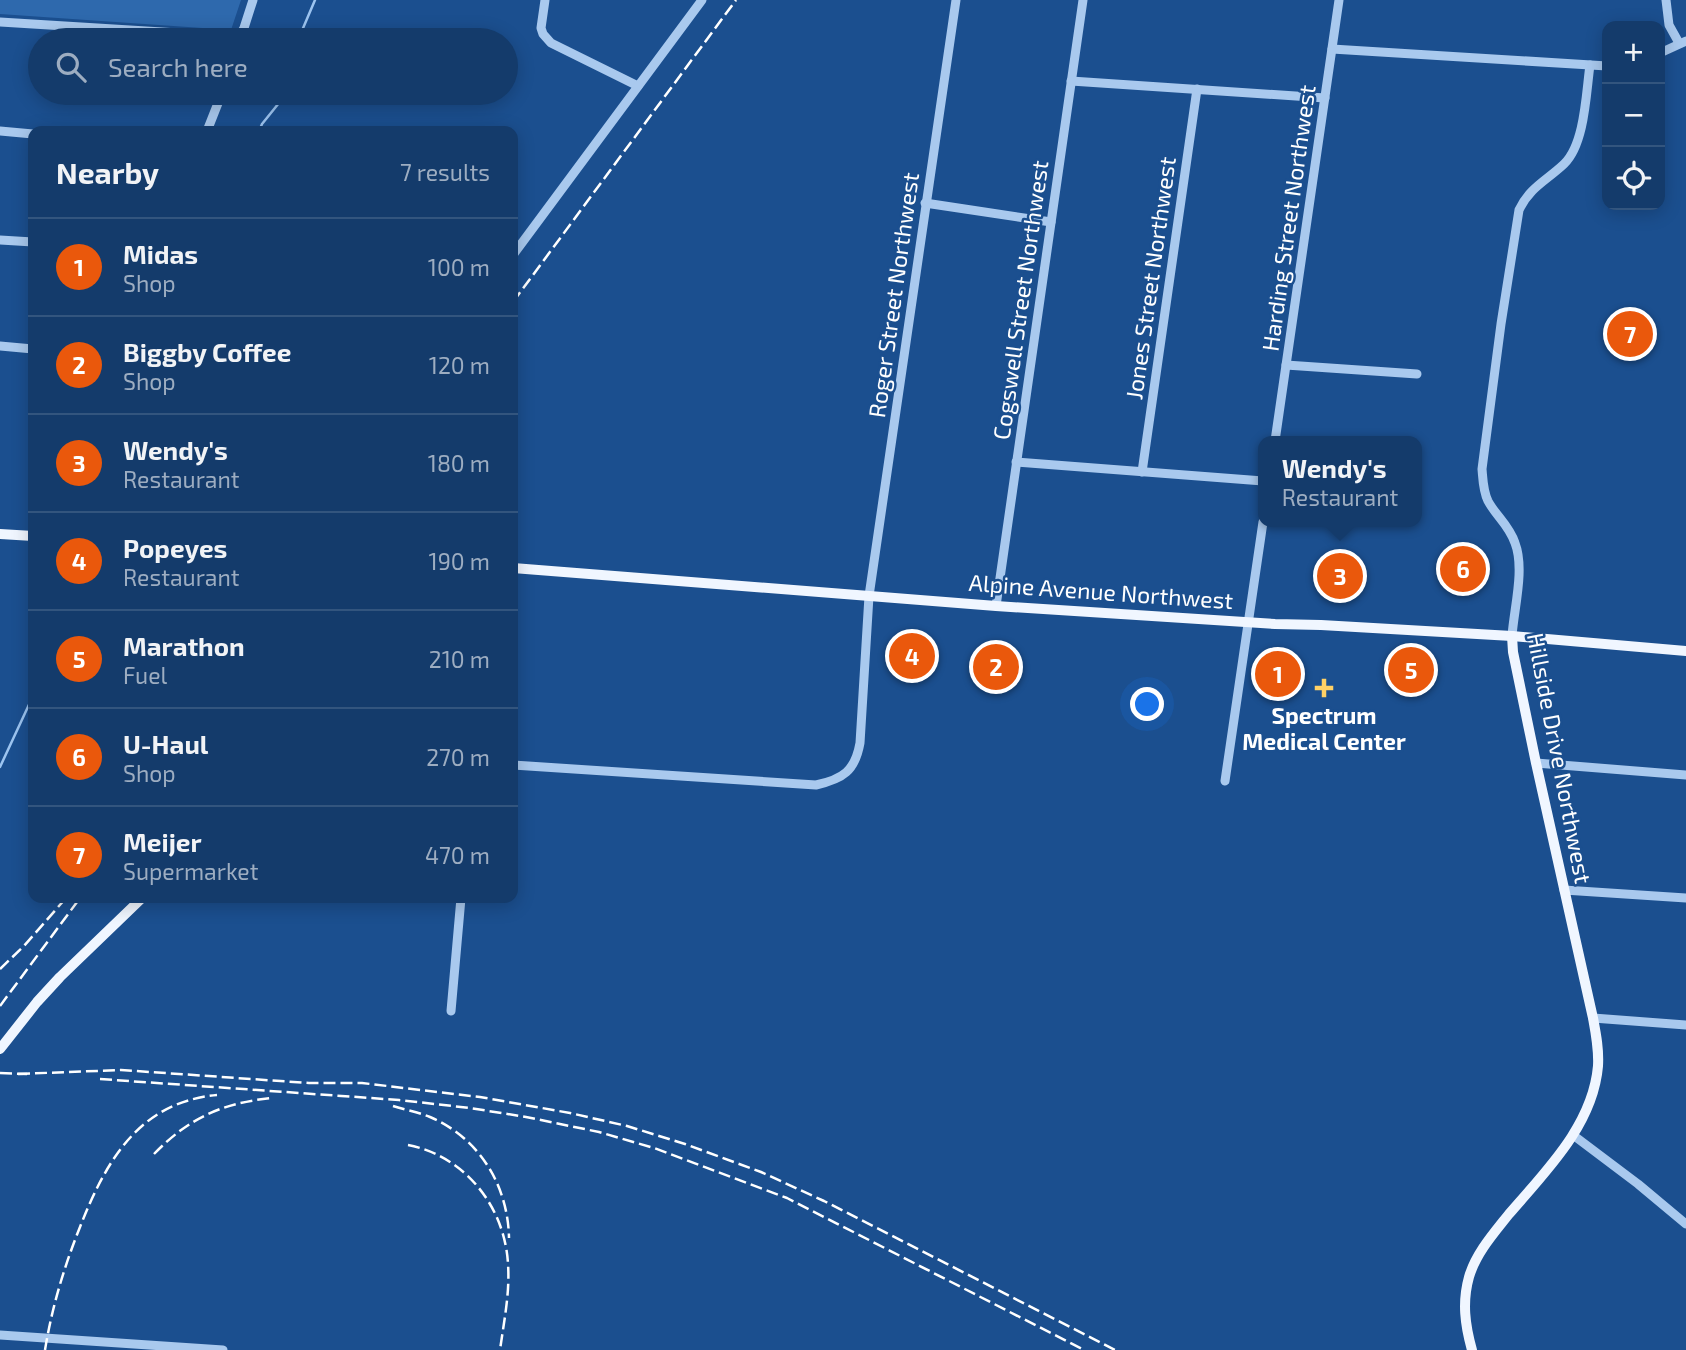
<!DOCTYPE html>
<html lang="en">
<head>
<meta charset="utf-8">
<style>
  body { margin:0; font-family:"Exo 2",sans-serif; background:#214673; color:#f1f3f6 }
  .controls { position:absolute; right:21px; top:21px; display:grid; overflow:hidden; border-radius:14px; box-shadow:0 4px 18px #0003 }
  .controls button { width:63px; height:63px; display:grid; place-items:center; padding:0; border:0; border-bottom:2px solid #33557e; background:#143b6b; color:#f1f3f6; font:35px sans-serif }
  .you { position:absolute; left:1148px; top:705px; width:24px; height:24px; margin:-18px; border:5px solid #fff; border-radius:50%; background:#1a73e8; box-shadow:0 0 0 10px #1a73e833 }
  .badge { display:grid; place-items:center; width:46px; height:46px; border-radius:50%; background:#ea580c; color:#fff; font-size:23px; font-weight:700 }
  .pin { position:absolute; translate:-50% -50%; border:4px solid #fff; box-shadow:0 2px 7px #0006 }
  .popup { position:absolute; left:1258px; top:436px; width:164px; height:91px; box-sizing:border-box; display:grid; place-content:center; border-radius:14px; background:#143b6b; filter:drop-shadow(0 2px 5px #0005); font-size:23px; white-space:nowrap; color:#9dadc1 }
  .popup b { font-size:26px; color:#f1f3f6 }
  .popup::after { content:''; position:absolute; left:50%; top:100%; margin-left:-14px; border:14px solid transparent; border-top-color:#143b6b }
  .list { margin:0; padding:0; list-style:none }
  h2 { display:flex; justify-content:space-between; align-items:center; height:91px; margin:0; padding:0 28px; font-size:30px }
  h2 small { font-size:23px; font-weight:400; color:#9dadc1 }
  .list li { display:grid; grid-template-columns:46px 1fr auto; gap:21px; align-items:center; box-sizing:border-box; height:98px; padding:0 28px; border-top:2px solid #33557e }
  .list b { display:block; font-size:26px; white-space:nowrap }
  .list p { margin:0; font-size:23px; white-space:nowrap; color:#9dadc1 }
  .list em { font-size:23px; font-style:normal; color:#9dadc1 }
  .icon { flex:none; width:38px; height:38px; fill:none; stroke:currentColor; stroke-width:2; stroke-linecap:round; stroke-linejoin:round }
  .map { position:relative; flex:none; width:1686px; height:1350px; overflow:hidden }
  .search { position:absolute; background:#143b6b; box-shadow:0 4px 18px #0003; left:28px; top:28px; width:490px; height:77px; display:flex; align-items:center; gap:18px; box-sizing:border-box; padding:0 24px; border-radius:38px; color:#9dadc1; font-size:26px }
  .panel { position:absolute; background:#143b6b; box-shadow:0 4px 18px #0003; left:28px; top:126px; width:490px; height:777px; border-radius:14px }
  .map>svg:first-child { display:block }
  .park { fill:#2e69ad }
  .lines { fill:none; stroke-linecap:round; stroke-linejoin:round }
  .stream { stroke:#9cc4f0; stroke-width:2.5 }
  .minor { stroke:#a9c9ee; stroke-width:9 }
  .major { stroke:#f0f6ff; stroke-width:10 }
  .rail { stroke:#fff; stroke-width:2.5; stroke-dasharray:12 5; stroke-linecap:butt }
  .poi-dot { fill:#ffd166; stroke:#1b4f8f; stroke-width:2.5 }
  .labels { text-anchor:middle; dominant-baseline:central; stroke-width:5; stroke-linejoin:round; paint-order:stroke }
  .street-label { font-size:23px; fill:#fff; stroke:#1b4f8f }
  .poi-label { font-size:23px; font-weight:bold; fill:#fff; stroke:#1b4f8f }
</style>
</head>
<body>
<div class="map">
<svg width="1686" height="1350" viewBox="0 0 1686 1350">
  <rect width="100%" height="100%" fill="#1b4f8f"/>
  <!-- park -->
  <path class="park" d="M0,0h241l-10,30 -231,-16z"/>
  <g class="lines">
    <!-- stream -->
    <g class="stream">
      <path d="M298,40l17,-40"/>
      <path d="M259,131l3,-7 25,-31"/>
      <path d="M0,767l33,-71"/>
    </g>
    <!-- minor -->
    <g class="minor">
      <path d="M545,0l-4,28 2,6 8,9 87,43"/>
      <path d="M1666,0l3,25 10,18"/>
      <path d="M0,22l227,14 9,4"/>
      <path d="M237,40l7,-12 9,-28"/>
      <path d="M1332,49l275,17"/>
      <path d="M1660,53l26,-12"/>
      <path d="M1071,81l254,17"/>
      <path d="M0,131l33,3"/>
      <path d="M207,131l15,-38"/>
      <path d="M925,203l126,19"/>
      <path d="M0,240l33,2"/>
      <path d="M513,255l189,-255"/>
      <path d="M0,346l33,3"/>
      <path d="M1286,365l131,9"/>
      <path d="M1275,441l64,-441"/>
      <path d="M1016,462l247,19"/>
      <path d="M1142,472l55,-383"/>
      <path d="M996,606l87,-606"/>
      <path d="M1512,636c2,-28 13,-67 3,-93 -6,-18 -19,-27 -27,-42 -5,-10 -5,-21 -6,-32l19,-145 18,-114c11,-23 27,-29 45,-46 21,-20 22,-71 26,-99"/>
      <path d="M1536,763l150,12"/>
      <path d="M513,765l303,20c27,-6 39,-14 44,-42l9,-147 87,-596"/>
      <path d="M1225,781l38,-259"/>
      <path d="M1564,890l122,8"/>
      <path d="M451,1011l10,-113"/>
      <path d="M1593,1018l93,7"/>
      <path d="M1573,1135l65,49 48,40"/>
      <path d="M0,1335l223,15"/>
    </g>
    <!-- major -->
    <g class="major">
      <path d="M0,534l33,2"/>
      <path d="M513,568l483,38 279,18 46,1 191,11 174,15"/>
      <path d="M0,1049l37,-47 23,-25 82,-79"/>
      <path d="M1472,1350c-7,-25 -10,-48 -3,-73 7,-24 25,-44 40,-63 37,-43 84,-89 89,-148 1,-17 -2,-32 -5,-48l-57,-255 -23,-111 -1,-16"/>
    </g>
    <!-- rail -->
    <g class="rail">
      <path d="M513,302l223,-302"/>
      <path d="M0,969l24,-23 42,-48"/>
      <path d="M0,1006l80,-108"/>
      <path d="M0,1073l27,1"/>
      <path d="M18,1074l103,-4 188,13h53l118,14 90,16 57,13 58,18 76,28 63,29 291,149"/>
      <path d="M100,1079l299,21 71,8 56,9 73,15 55,16 133,50 297,152"/>
      <path d="M393,1106c12,4 25,6 37,11 49,21 78,68 79,121"/>
      <path d="M408,1145c57,11 97,62 100,119 2,29 -4,57 -8,86"/>
      <path d="M154,1154c35,-36 68,-51 118,-56"/>
      <path d="M45,1350c7,-43 19,-83 35,-123 26,-66 59,-125 137,-132"/>
    </g>
  </g>
  <!-- markers -->
  <path class="poi-dot" d="M1320.5 677.5h7v7h7v7h-7v7h-7v-7h-7v-7h7z"/>
  <g class="labels">
    <!-- street labels -->
    <g class="street-label">
      <text transform="translate(1288 218) rotate(-82)">Harding Street Northwest</text>
      <text transform="translate(1150 278) rotate(-82)">Jones Street Northwest</text>
      <text transform="translate(893 295) rotate(-82)">Roger Street Northwest</text>
      <text transform="translate(1020 300) rotate(-82)">Cogswell Street Northwest</text>
      <text transform="translate(1101 591) rotate(4)">Alpine Avenue Northwest</text>
      <text transform="translate(1560 758) rotate(79)">Hillside Drive Northwest</text>
    </g>
    <!-- poi labels -->
    <g class="poi-label">
      <text x="1324" y="715">Spectrum<tspan x="1324" dy="26">Medical Center</tspan></text>
    </g>
  </g>
</svg>
<div class="controls">
<button>+</button>
<button>−</button>
<button><svg class="icon" aria-label="locate" viewBox="0 0 24 24"><circle cx="12" cy="12" r="6"/><path d="M12 2v4M12 18v4M2 12h4M18 12h4"/></svg></button>
</div>
<div class="you"></div>
<div class="pin badge" style="left:1278px;top:674px">1</div>
<div class="pin badge" style="left:996px;top:667px">2</div>
<div class="pin badge" style="left:1340px;top:576px">3</div>
<div class="popup"><b>Wendy's</b>Restaurant</div>
<div class="pin badge" style="left:912px;top:656px">4</div>
<div class="pin badge" style="left:1411px;top:670px">5</div>
<div class="pin badge" style="left:1463px;top:569px">6</div>
<div class="pin badge" style="left:1630px;top:334px">7</div>
<div class="search"><svg class="icon" aria-label="search" viewBox="0 0 24 24"><circle cx="10" cy="10" r="6"/><path d="M15 15l6 6"/></svg>Search here</div>
<section class="panel">
<h2>Nearby<small>7 results</small></h2>
<ul class="list">
<li><span class="badge">1</span><div><b>Midas</b><p>Shop</p></div><em>100 m</em></li>
<li><span class="badge">2</span><div><b>Biggby Coffee</b><p>Shop</p></div><em>120 m</em></li>
<li><span class="badge">3</span><div><b>Wendy's</b><p>Restaurant</p></div><em>180 m</em></li>
<li><span class="badge">4</span><div><b>Popeyes</b><p>Restaurant</p></div><em>190 m</em></li>
<li><span class="badge">5</span><div><b>Marathon</b><p>Fuel</p></div><em>210 m</em></li>
<li><span class="badge">6</span><div><b>U-Haul</b><p>Shop</p></div><em>270 m</em></li>
<li><span class="badge">7</span><div><b>Meijer</b><p>Supermarket</p></div><em>470 m</em></li>
</ul>
</section>
</div>
</body>
</html>
